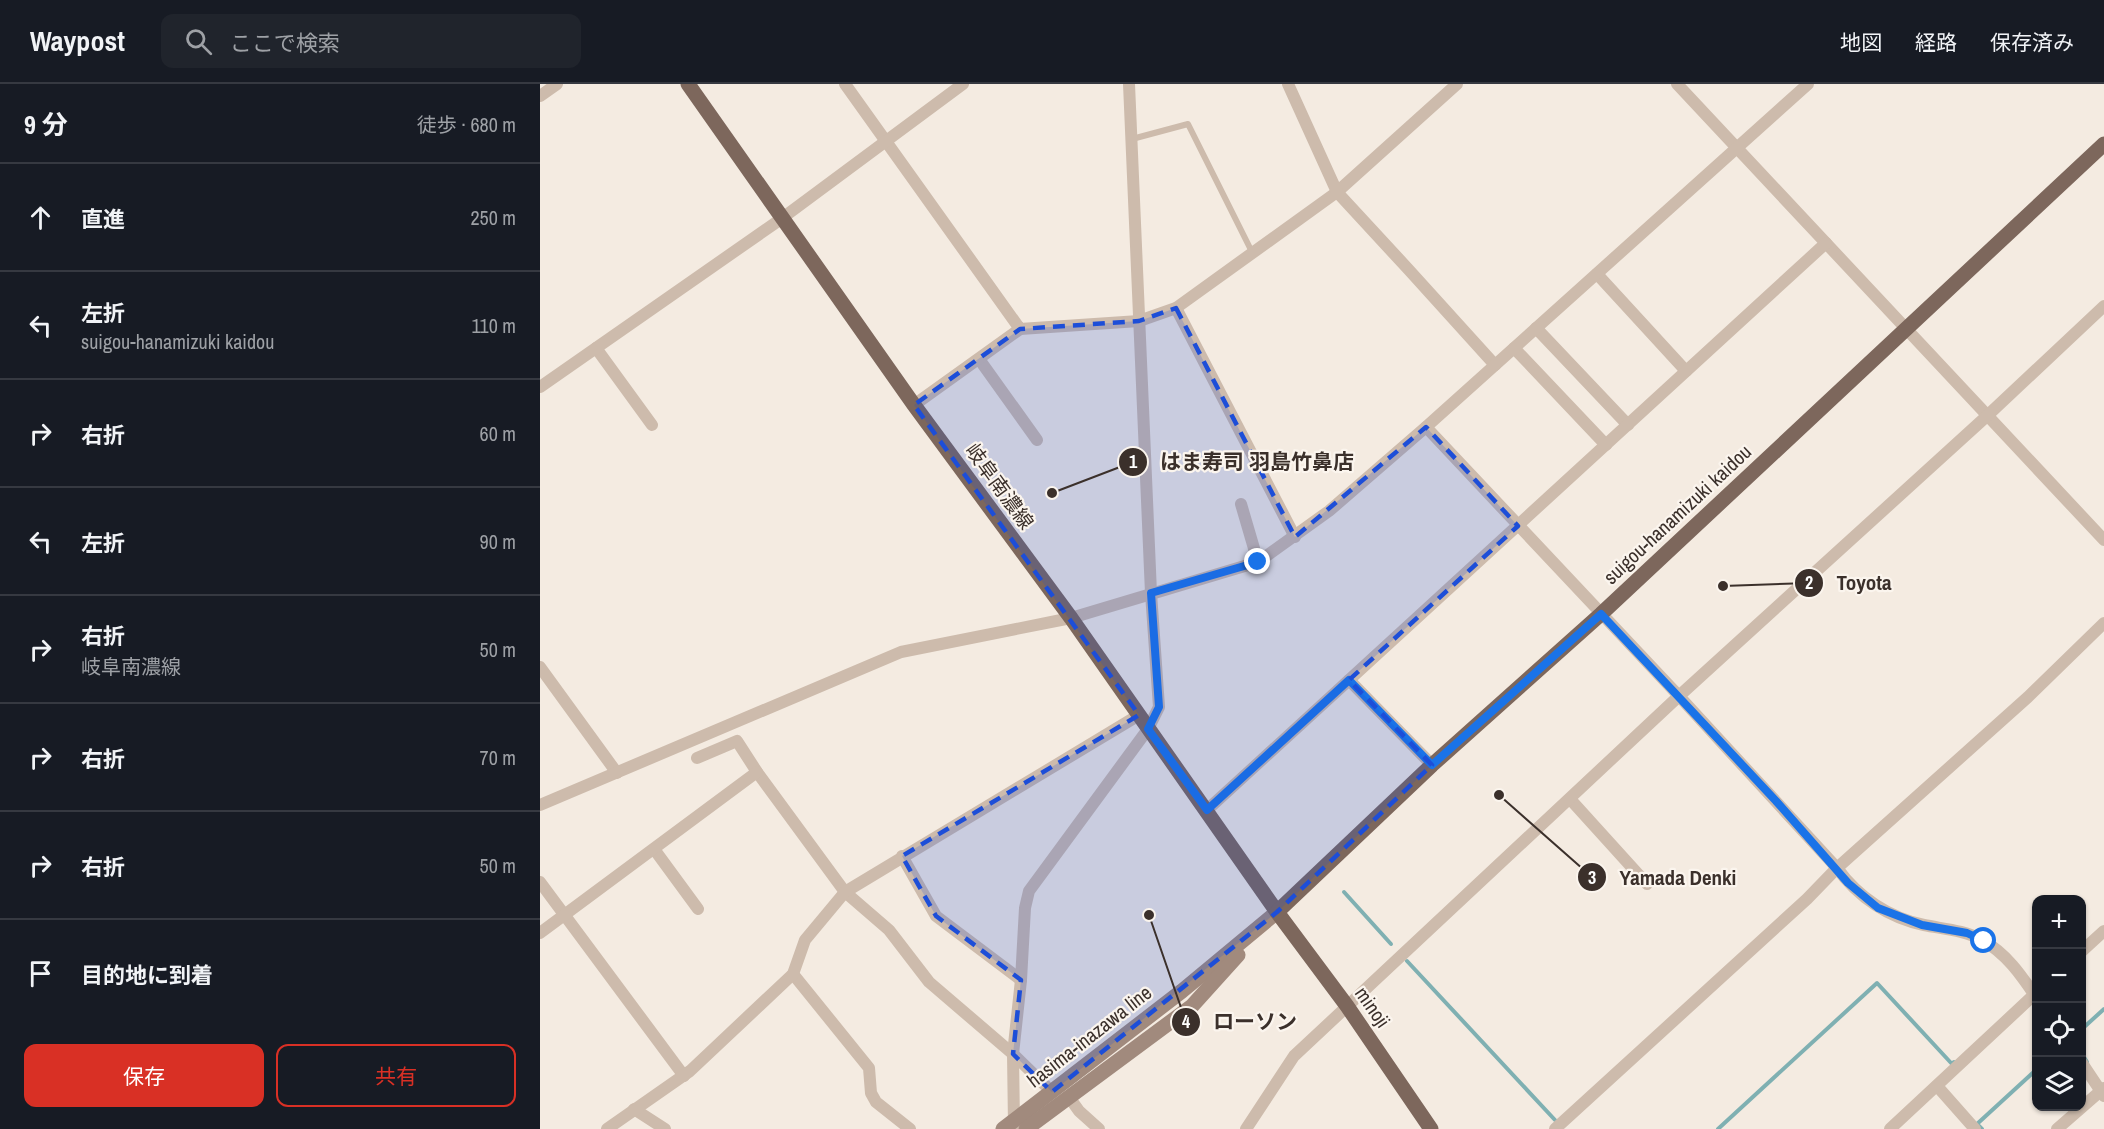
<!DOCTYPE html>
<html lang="ja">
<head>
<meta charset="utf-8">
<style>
  body { margin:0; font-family:"Archivo Narrow","Noto Sans JP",sans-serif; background:#20242c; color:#f1f3f6 }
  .controls { position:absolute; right:18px; bottom:18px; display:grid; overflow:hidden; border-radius:12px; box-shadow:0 2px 4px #0004 }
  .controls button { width:54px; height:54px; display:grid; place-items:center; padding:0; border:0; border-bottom:2px solid #363941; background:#171b24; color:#f1f3f6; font:30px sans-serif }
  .stop { position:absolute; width:18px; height:18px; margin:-14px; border:4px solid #1a73e8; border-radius:50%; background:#fff }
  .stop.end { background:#1a73e8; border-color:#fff; box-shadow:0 2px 6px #0008 }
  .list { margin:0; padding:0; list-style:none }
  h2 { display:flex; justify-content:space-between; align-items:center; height:78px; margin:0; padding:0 24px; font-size:26px }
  h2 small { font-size:20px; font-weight:400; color:#9ea1a6 }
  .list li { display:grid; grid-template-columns:39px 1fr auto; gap:18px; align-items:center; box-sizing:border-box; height:108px; padding:0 24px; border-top:2px solid #363941 }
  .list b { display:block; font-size:22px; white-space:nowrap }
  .list p { margin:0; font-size:20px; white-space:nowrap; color:#9ea1a6 }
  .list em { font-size:20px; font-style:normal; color:#9ea1a6 }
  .actions { display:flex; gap:12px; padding:18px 24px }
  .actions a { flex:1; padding:14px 0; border:2px solid #d93025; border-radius:12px; text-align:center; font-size:21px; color:#d93025 }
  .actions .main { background:#d93025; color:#fff }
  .icon { flex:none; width:33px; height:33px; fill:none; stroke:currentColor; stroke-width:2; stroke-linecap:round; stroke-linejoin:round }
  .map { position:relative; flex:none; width:1564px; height:1045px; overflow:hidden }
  header { display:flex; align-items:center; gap:36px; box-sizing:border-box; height:84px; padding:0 30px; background:#171b24; border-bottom:2px solid #363941 }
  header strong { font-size:28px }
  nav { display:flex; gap:33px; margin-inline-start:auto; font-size:21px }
  .search { width:420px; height:54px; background:#20242c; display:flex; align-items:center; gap:15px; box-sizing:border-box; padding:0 21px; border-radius:12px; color:#9ea1a6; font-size:22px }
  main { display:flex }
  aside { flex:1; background:#171b24 }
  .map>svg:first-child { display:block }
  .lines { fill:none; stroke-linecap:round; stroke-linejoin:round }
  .stream { stroke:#7fb0b2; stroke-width:4 }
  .lane { stroke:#cdbbac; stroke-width:6 }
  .street { stroke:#cdbbac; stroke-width:12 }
  .secondary { stroke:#a18a7d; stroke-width:15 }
  .primary { stroke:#7d675c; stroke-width:15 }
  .route { stroke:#1a73e8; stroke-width:8 }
  .marked { fill:#1d4ed8; fill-opacity:0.2; stroke:#1d4ed8; stroke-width:4.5; stroke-dasharray:12 8; stroke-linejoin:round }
  .labels { text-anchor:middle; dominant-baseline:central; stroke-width:4.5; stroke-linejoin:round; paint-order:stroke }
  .street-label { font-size:20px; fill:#3b302b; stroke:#fbf5ee }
  .leader { fill:none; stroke:#3b302b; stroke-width:2 }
  .callout-dot { fill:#3b302b; stroke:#fbf5ee; stroke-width:2 }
  .mark-label { font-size:18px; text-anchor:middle; font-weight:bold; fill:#fff }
  .callout-label { font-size:21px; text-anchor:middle; font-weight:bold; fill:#3b302b; stroke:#fbf5ee; stroke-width:4.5; stroke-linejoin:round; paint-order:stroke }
</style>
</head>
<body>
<header>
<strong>Waypost</strong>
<div class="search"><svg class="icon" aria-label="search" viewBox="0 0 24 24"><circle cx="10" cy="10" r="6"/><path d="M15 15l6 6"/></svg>ここで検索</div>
<nav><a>地図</a><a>経路</a><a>保存済み</a></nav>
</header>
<main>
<aside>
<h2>9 分<small>徒歩 · 680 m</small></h2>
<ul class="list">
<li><svg class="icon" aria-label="ahead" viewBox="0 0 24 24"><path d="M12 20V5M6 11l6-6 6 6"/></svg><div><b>直進</b></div><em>250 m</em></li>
<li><svg class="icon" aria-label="left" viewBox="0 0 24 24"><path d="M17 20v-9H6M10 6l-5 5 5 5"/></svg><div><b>左折</b><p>suigou-hanamizuki kaidou</p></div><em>110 m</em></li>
<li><svg class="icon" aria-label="right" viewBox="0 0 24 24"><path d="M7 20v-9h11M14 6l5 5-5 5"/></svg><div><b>右折</b></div><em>60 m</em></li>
<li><svg class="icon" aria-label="left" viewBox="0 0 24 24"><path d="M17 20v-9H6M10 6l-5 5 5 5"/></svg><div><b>左折</b></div><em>90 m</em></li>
<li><svg class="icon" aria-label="right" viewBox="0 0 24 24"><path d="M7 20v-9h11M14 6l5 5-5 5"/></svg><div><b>右折</b><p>岐阜南濃線</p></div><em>50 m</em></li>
<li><svg class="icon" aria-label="right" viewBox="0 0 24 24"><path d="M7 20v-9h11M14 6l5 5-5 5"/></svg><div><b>右折</b></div><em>70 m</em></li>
<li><svg class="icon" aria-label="right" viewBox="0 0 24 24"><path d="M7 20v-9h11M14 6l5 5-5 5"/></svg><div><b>右折</b></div><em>50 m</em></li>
<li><svg class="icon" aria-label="arrive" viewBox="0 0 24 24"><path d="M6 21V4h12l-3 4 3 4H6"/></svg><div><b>目的地に到着</b></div></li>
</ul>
<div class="actions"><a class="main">保存</a><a>共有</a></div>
</aside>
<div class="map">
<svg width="1564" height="1045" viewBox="0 0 1564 1045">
  <rect width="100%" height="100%" fill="#f4ebe1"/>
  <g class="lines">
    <!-- stream -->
    <g class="stream">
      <path d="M804,808l47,52"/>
      <path d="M867,877l148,159"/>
      <path d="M1542,945l22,-20"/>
      <path d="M1542,970l5,8"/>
      <path d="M1178,1045l159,-146 75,81 2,-2"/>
      <path d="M1442,1045l-5,-5 59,-54"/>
    </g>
    <!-- lane -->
    <path class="lane" d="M592,55l56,-15 64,128"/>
    <!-- street -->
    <g class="street">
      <path d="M305,0l175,245 119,-8 37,-13 161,-116 120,-108"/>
      <path d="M748,0l49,108 72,78 86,95"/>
      <path d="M1137,0l427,456"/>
      <path d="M0,12l17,-12"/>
      <path d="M1057,190l89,97"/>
      <path d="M636,224l119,229"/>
      <path d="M996,244l92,97"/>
      <path d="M56,264l56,77"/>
      <path d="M974,264l92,97"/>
      <path d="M439,275l58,81"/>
      <path d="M0,303l241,-168 182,-135"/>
      <path d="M374,321l106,-76"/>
      <path d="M886,343l253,269 158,172c21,29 52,50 87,57 20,4 40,5 58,15 24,13 39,35 54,57"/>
      <path d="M701,420l17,58"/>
      <path d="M0,583l77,106"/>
      <path d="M809,596l83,85"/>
      <path d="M157,674l40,-17 20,31 88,120 44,38 40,52 84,72 39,38"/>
      <path d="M1030,715l77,85"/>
      <path d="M0,721l361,-153 170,-34 187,-56 71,-51 97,-84 382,-343"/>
      <path d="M667,726l619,-567"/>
      <path d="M114,765l44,60"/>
      <path d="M362,772l34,60 85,64"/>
      <path d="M0,798l144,194"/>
      <path d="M0,849l217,-161"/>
      <path d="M1542,867l22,-20"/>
      <path d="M253,890l76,94 2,25 5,9 34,27"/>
      <path d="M1542,979l22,33"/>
      <path d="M1397,1002l38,43"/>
      <path d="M529,1013l10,14 20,18"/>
      <path d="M94,1025l31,20"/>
      <path d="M474,1041l-1,-71 8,-74 4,-72 4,-17 119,-162 11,-22 -8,-114 -22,-509"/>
      <path d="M67,1045l83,-58 103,-97 12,-34 40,-48 294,-177"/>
      <path d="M706,1045l48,-73 385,-360 309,-281 116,-109"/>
      <path d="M1015,1045l252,-230 30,-31 191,-171 76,-74"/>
      <path d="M1350,1045l146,-136"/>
      <path d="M1517,1045l47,-41"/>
    </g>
    <!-- secondary -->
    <g class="secondary">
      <path d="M463,1045l179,-138 95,-79"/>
      <path d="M486,1045l166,-123 46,-51"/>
    </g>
    <!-- primary -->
    <g class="primary">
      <path d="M148,0l226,321 157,213 206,294 70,94 84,123"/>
      <path d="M737,828l155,-147 169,-151 503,-470"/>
    </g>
  </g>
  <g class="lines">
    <!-- route -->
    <path class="route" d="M718,478l-107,31 8,114 -11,22 59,81 142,-130 83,85 169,-151 175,187 72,82 30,25 44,17 45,8 17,8"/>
  </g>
  <!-- marked area -->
  <path class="marked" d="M636,224l119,229 131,-110 92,99 -169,154 83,85 -155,147 -225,180 -39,-38 8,-74 -85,-64 -34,-60 237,-141 -225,-310 106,-76 119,-8z"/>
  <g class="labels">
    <!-- street labels -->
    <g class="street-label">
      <text transform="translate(460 402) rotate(54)">岐阜南濃線</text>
      <text transform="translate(1137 430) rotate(-43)">suigou-hanamizuki kaidou</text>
      <text transform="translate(833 923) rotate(55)">minoji</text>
      <text transform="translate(549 952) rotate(-38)">hasima-inazawa line</text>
    </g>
  </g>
  <!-- callouts -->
  <path class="leader" d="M512 409L593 378M1183 502L1269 499M959 711L1052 793M609 831L646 938"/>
  <g class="callout-dot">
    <circle cx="512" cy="409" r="6"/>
    <circle cx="1183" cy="502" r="6"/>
    <circle cx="959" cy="711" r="6"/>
    <circle cx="609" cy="831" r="6"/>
    <circle cx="593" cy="378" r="15"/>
    <circle cx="1269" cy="499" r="15"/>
    <circle cx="1052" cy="793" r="15"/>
    <circle cx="646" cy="938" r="15"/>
  </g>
  <g class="mark-label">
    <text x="593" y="384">1</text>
    <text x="1269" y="505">2</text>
    <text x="1052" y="800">3</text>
    <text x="646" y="944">4</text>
  </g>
  <g class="callout-label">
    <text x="717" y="385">はま寿司 羽島竹鼻店</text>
    <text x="1324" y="506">Toyota</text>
    <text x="1138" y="801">Yamada Denki</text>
    <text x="715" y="945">ローソン</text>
  </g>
</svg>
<div class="controls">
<button>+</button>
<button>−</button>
<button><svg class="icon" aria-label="locate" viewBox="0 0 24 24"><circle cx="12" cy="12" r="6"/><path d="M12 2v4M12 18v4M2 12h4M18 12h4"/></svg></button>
<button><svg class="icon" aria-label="layers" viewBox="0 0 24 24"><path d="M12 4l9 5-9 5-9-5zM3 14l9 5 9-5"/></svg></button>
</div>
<div class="stop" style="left:1444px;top:857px"></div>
<div class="stop end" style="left:718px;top:478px"></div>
</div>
</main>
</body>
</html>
